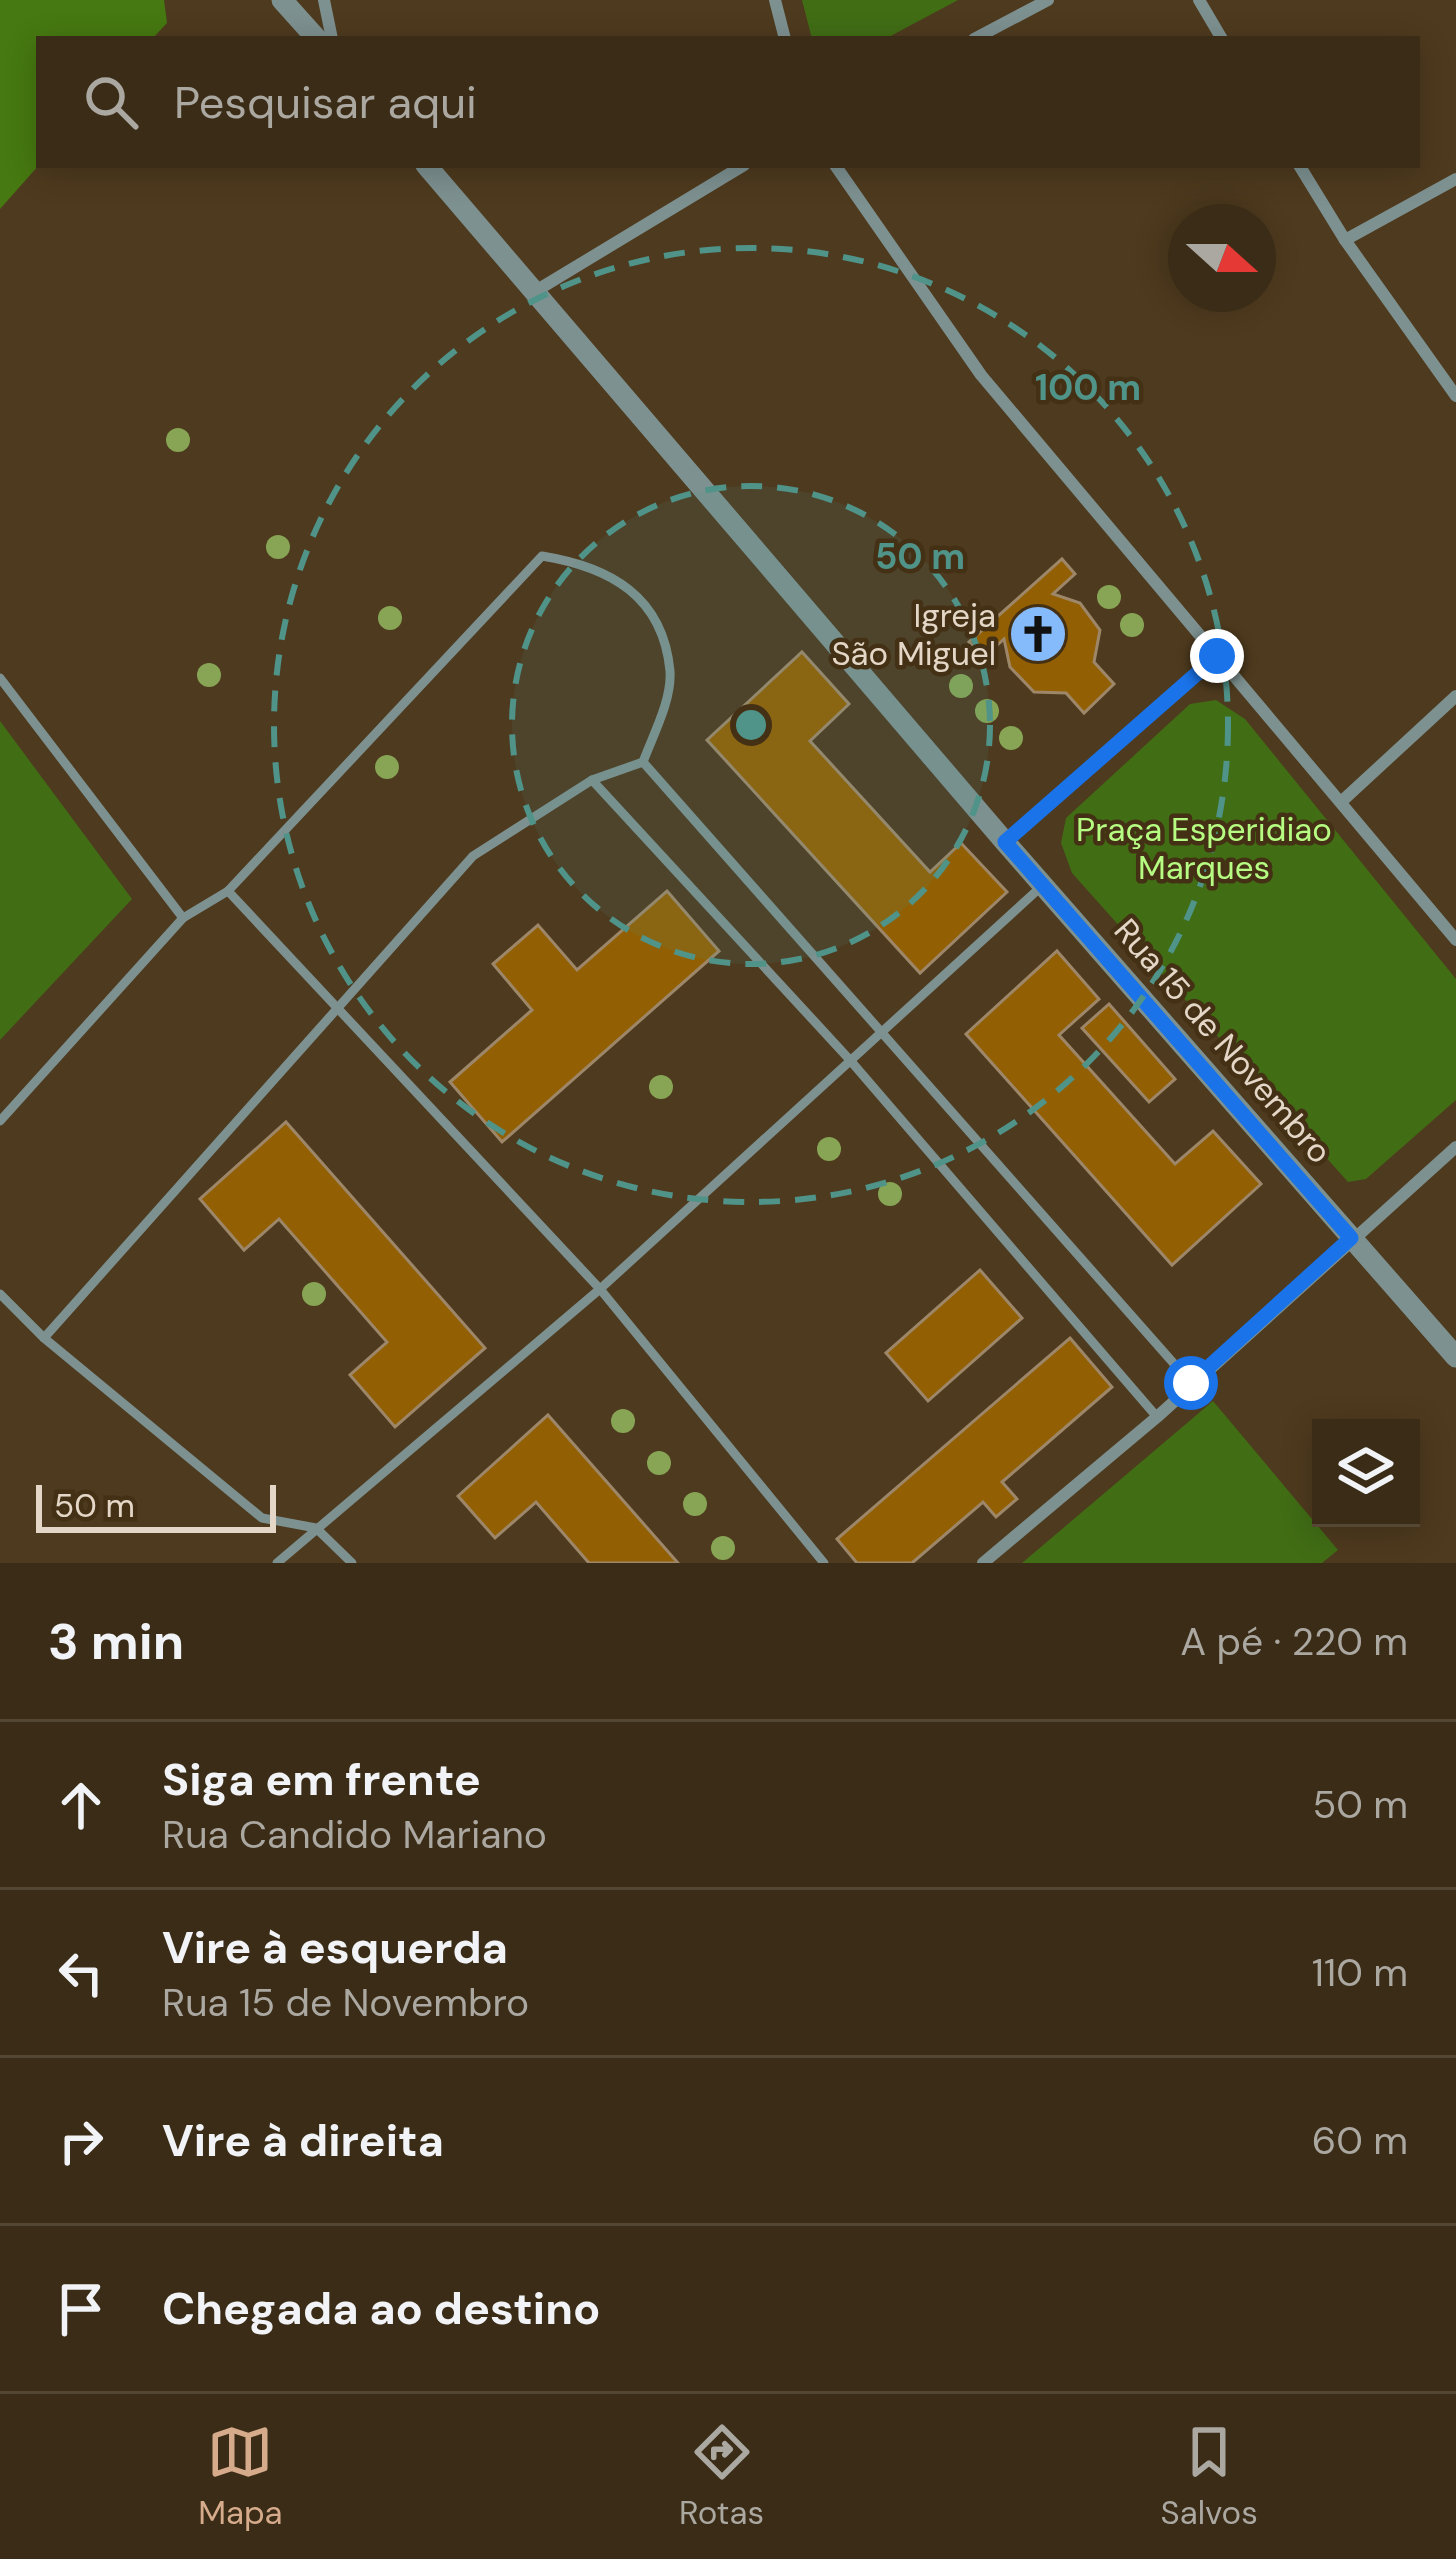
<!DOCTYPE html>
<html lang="pt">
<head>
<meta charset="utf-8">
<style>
  body { margin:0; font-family:"DM Sans",sans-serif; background:#453823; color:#f1f3f6 }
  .controls { position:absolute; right:36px; bottom:36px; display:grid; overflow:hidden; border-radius:0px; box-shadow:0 6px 30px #0003 }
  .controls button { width:108px; height:108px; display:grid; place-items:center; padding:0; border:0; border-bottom:3px solid #544835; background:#3a2c16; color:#f1f3f6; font:60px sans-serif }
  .compass { position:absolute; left:1168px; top:204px; width:108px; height:108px; border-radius:50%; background:#3a2c16; box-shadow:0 6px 30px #0003; rotate:111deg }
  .scale { position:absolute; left:36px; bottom:30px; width:240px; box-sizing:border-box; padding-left:12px; border:6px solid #e4d7c7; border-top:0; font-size:33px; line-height:42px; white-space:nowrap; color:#e4d7c7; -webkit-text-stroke:9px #443014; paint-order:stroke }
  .stop { position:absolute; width:36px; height:36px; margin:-27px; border:9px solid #1a73e8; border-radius:50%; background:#fff }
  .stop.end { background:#1a73e8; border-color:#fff; box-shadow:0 3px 12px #0008 }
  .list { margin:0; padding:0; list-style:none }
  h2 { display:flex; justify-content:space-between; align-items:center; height:156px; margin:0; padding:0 48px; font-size:51px }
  h2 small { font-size:39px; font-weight:400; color:#aba7a1 }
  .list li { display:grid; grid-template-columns:78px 1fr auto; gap:36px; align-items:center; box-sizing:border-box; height:168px; padding:0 48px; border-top:3px solid #544835 }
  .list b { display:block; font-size:45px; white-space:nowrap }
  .list p { margin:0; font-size:39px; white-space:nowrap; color:#aba7a1 }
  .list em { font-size:39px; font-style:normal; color:#aba7a1 }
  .icon { flex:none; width:66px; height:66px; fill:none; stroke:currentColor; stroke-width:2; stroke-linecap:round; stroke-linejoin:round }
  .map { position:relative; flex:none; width:1456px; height:1563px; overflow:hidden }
  .search { position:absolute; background:#3a2c16; box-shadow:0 6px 30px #0003; left:36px; right:36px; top:36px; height:132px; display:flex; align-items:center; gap:30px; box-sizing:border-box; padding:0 42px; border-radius:0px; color:#aba7a1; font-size:45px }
  .sheet { height:828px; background:#3a2c16 }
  nav { display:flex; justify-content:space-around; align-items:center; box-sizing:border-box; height:168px; border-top:3px solid #544835; background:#3a2c16; font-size:33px; color:#aba7a1 }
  nav a { display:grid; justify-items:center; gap:6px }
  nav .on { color:#d6ab8b }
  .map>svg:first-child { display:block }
  .green { fill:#416d15 }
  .forest { fill:#467911 }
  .building { fill:#926003; stroke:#9e8769; stroke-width:3 }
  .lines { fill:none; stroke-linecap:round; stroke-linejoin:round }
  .service { stroke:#7d9190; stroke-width:9 }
  .minor { stroke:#7d9190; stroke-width:12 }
  .tertiary { stroke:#7d9190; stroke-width:21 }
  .tree { fill:#87a555 }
  .route { stroke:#1a73e8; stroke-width:15 }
  .ring { fill:none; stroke:#4f9389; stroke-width:6; stroke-dasharray:21 15 }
  .labels { text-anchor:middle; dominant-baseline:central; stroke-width:9; stroke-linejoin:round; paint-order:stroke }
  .poi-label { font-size:33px; fill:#e4d7c7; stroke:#443014; text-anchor:end }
  .park-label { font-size:33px; fill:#b6fc82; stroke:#443014 }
  .street-label { font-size:33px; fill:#e4d7c7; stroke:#443014 }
  .centre { fill:#4f9389; stroke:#443014; stroke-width:6 }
  .ring-label { font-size:36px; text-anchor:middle; font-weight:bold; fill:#4f9389; stroke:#443014; stroke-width:9; stroke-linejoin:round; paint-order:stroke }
</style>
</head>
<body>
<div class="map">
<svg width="1456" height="1563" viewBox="0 0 1456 1563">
  <rect width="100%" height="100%" fill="#4e3a1e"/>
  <!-- green -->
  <g class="green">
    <path d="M802,0h156l-73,39h-73z"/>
    <path d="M1216,700l29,19 211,260v121l-90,79 -18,3 -276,-309 -11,-30 5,-25 124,-114z"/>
    <path d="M0,721l132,178 -132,141z"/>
    <path d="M1213,1401l125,149 -16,13h-300z"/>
  </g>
  <!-- forest -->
  <path class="forest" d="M0,0h164l3,23 -15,16h-113v126l-39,44z"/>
  <!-- building -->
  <g class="building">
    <path d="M1062,559l13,15 -22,20 27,9 20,27 -6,32 20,22 -30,29 -18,-20 -32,-1 -24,-25 -6,-28 -21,19 -14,-16z"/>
    <path d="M802,652l47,52 -39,37 120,131 31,-29 46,49 -87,81 -213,-233z"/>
    <path d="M667,891l52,60 -217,191 -52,-60 82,-72 -39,-46 45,-39 39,45z"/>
    <path d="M1057,951l42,48 -40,36 116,129 38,-33 48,53 -89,81 -206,-231z"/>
    <path d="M1109,1004l66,75 -26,23 -67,-74z"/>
    <path d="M286,1122l199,226 -90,79 -45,-52 37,-33 -108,-123 -35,31 -44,-51z"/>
    <path d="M980,1270l42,48 -94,83 -42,-48z"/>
    <path d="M1070,1338l42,49 -110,95 15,17 -21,18 -13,-15 -71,61h-55l-20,-24z"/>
    <path d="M548,1415l130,148h-89l-53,-61 -41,36 -37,-42z"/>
  </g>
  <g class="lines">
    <!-- service -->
    <g class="service">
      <path d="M0,678l183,240"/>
      <path d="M643,762l548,621"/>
      <path d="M592,780l257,279 308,358"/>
      <path d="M228,891l372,398 224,274"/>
      <path d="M0,1121l183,-203 45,-27 314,-335c68,11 121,40 128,115 2,29 -17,64 -27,91l-51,18 -119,76 -429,482"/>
      <path d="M0,1294l44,44 218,180 54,10 36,35"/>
      <path d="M277,1563l323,-274 443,-404"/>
    </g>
    <!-- minor -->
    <g class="minor">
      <path d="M324,0l8,39"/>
      <path d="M775,0l10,39"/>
      <path d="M1199,0l23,39"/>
      <path d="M974,39l74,-39"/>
      <path d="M835,165l146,210 475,565"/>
      <path d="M1299,165l46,75 111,156"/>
      <path d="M1345,240l111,-61"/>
      <path d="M534,292l210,-127"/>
      <path d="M1341,802l115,-106"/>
      <path d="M1005,842l213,-186"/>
      <path d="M983,1563l174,-146 299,-270"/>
    </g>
    <!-- tertiary -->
    <g class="tertiary">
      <path d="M282,0l35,39"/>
      <path d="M426,165l579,677 451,515"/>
    </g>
  </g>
  <!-- trees -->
  <g class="tree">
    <circle cx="178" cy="440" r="12"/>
    <circle cx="278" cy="547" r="12"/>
    <circle cx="1109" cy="597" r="12"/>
    <circle cx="390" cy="618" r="12"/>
    <circle cx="1132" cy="625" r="12"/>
    <circle cx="209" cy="675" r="12"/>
    <circle cx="961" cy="686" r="12"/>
    <circle cx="987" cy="711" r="12"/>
    <circle cx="1011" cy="738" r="12"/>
    <circle cx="387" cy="767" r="12"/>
    <circle cx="661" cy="1087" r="12"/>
    <circle cx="829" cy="1149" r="12"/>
    <circle cx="890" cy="1194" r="12"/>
    <circle cx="314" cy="1294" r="12"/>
    <circle cx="623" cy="1421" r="12"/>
    <circle cx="659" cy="1463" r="12"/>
    <circle cx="695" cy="1504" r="12"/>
    <circle cx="723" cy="1548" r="12"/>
  </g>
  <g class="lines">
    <!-- route -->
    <path class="route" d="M1191,1383l160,-145 -346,-396 212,-186"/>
  </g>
  <!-- distance rings -->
  <circle cx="751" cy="725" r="239" fill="#4f9389" fill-opacity=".12"/>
  <g class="ring">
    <circle cx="751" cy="725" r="239"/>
    <circle cx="751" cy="725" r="477"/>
  </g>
  <!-- icons -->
  <defs>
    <symbol id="church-disc" viewBox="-11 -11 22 22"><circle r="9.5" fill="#85bbfb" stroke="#443014"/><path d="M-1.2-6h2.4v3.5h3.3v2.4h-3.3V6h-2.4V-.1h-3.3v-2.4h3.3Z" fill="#111"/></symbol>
  </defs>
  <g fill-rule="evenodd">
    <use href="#church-disc" x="1005" y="601" width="66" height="66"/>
  </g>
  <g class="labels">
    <!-- poi labels -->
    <g class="poi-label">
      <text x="996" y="615">Igreja<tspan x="996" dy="38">São Miguel</tspan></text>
    </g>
    <!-- park labels -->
    <g class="park-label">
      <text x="1204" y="829">Praça Esperidiao<tspan x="1204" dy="38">Marques</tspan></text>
    </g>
    <!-- street labels -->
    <g class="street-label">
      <text transform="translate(1223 1041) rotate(49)">Rua 15 de Novembro</text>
    </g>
  </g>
  <circle cx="751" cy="725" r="18" class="centre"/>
  <g class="ring-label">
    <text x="1088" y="400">100 m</text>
    <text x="920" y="569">50 m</text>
  </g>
</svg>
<div class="controls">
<button><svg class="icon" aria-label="layers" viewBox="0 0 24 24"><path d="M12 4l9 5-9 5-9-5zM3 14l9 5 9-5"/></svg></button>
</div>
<svg class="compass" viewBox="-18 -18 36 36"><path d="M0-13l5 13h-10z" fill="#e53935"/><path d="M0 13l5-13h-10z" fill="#aba7a1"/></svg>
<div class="scale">50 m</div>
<div class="stop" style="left:1191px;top:1383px"></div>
<div class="stop end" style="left:1217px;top:656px"></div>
<div class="search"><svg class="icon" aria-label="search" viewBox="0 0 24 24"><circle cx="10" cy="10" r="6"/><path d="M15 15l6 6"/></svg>Pesquisar aqui</div>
</div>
<section class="sheet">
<h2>3 min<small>A pé · 220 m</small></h2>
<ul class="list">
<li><svg class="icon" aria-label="ahead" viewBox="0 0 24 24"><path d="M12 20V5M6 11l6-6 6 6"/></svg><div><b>Siga em frente</b><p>Rua Candido Mariano</p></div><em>50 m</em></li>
<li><svg class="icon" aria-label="left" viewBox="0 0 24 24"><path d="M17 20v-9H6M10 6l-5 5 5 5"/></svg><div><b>Vire à esquerda</b><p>Rua 15 de Novembro</p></div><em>110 m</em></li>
<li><svg class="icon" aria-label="right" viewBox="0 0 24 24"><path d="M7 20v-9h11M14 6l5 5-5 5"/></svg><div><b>Vire à direita</b></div><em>60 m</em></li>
<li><svg class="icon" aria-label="arrive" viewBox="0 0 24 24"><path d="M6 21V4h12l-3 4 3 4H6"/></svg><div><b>Chegada ao destino</b></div></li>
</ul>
</section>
<nav>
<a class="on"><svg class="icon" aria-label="map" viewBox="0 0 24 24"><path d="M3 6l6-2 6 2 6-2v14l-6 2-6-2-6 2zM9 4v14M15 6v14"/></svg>Mapa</a>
<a><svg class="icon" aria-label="directions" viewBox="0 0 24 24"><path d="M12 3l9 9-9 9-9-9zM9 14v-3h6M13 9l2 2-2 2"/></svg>Rotas</a>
<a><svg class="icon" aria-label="saved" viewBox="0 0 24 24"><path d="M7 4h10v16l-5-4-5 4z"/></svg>Salvos</a>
</nav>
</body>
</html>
